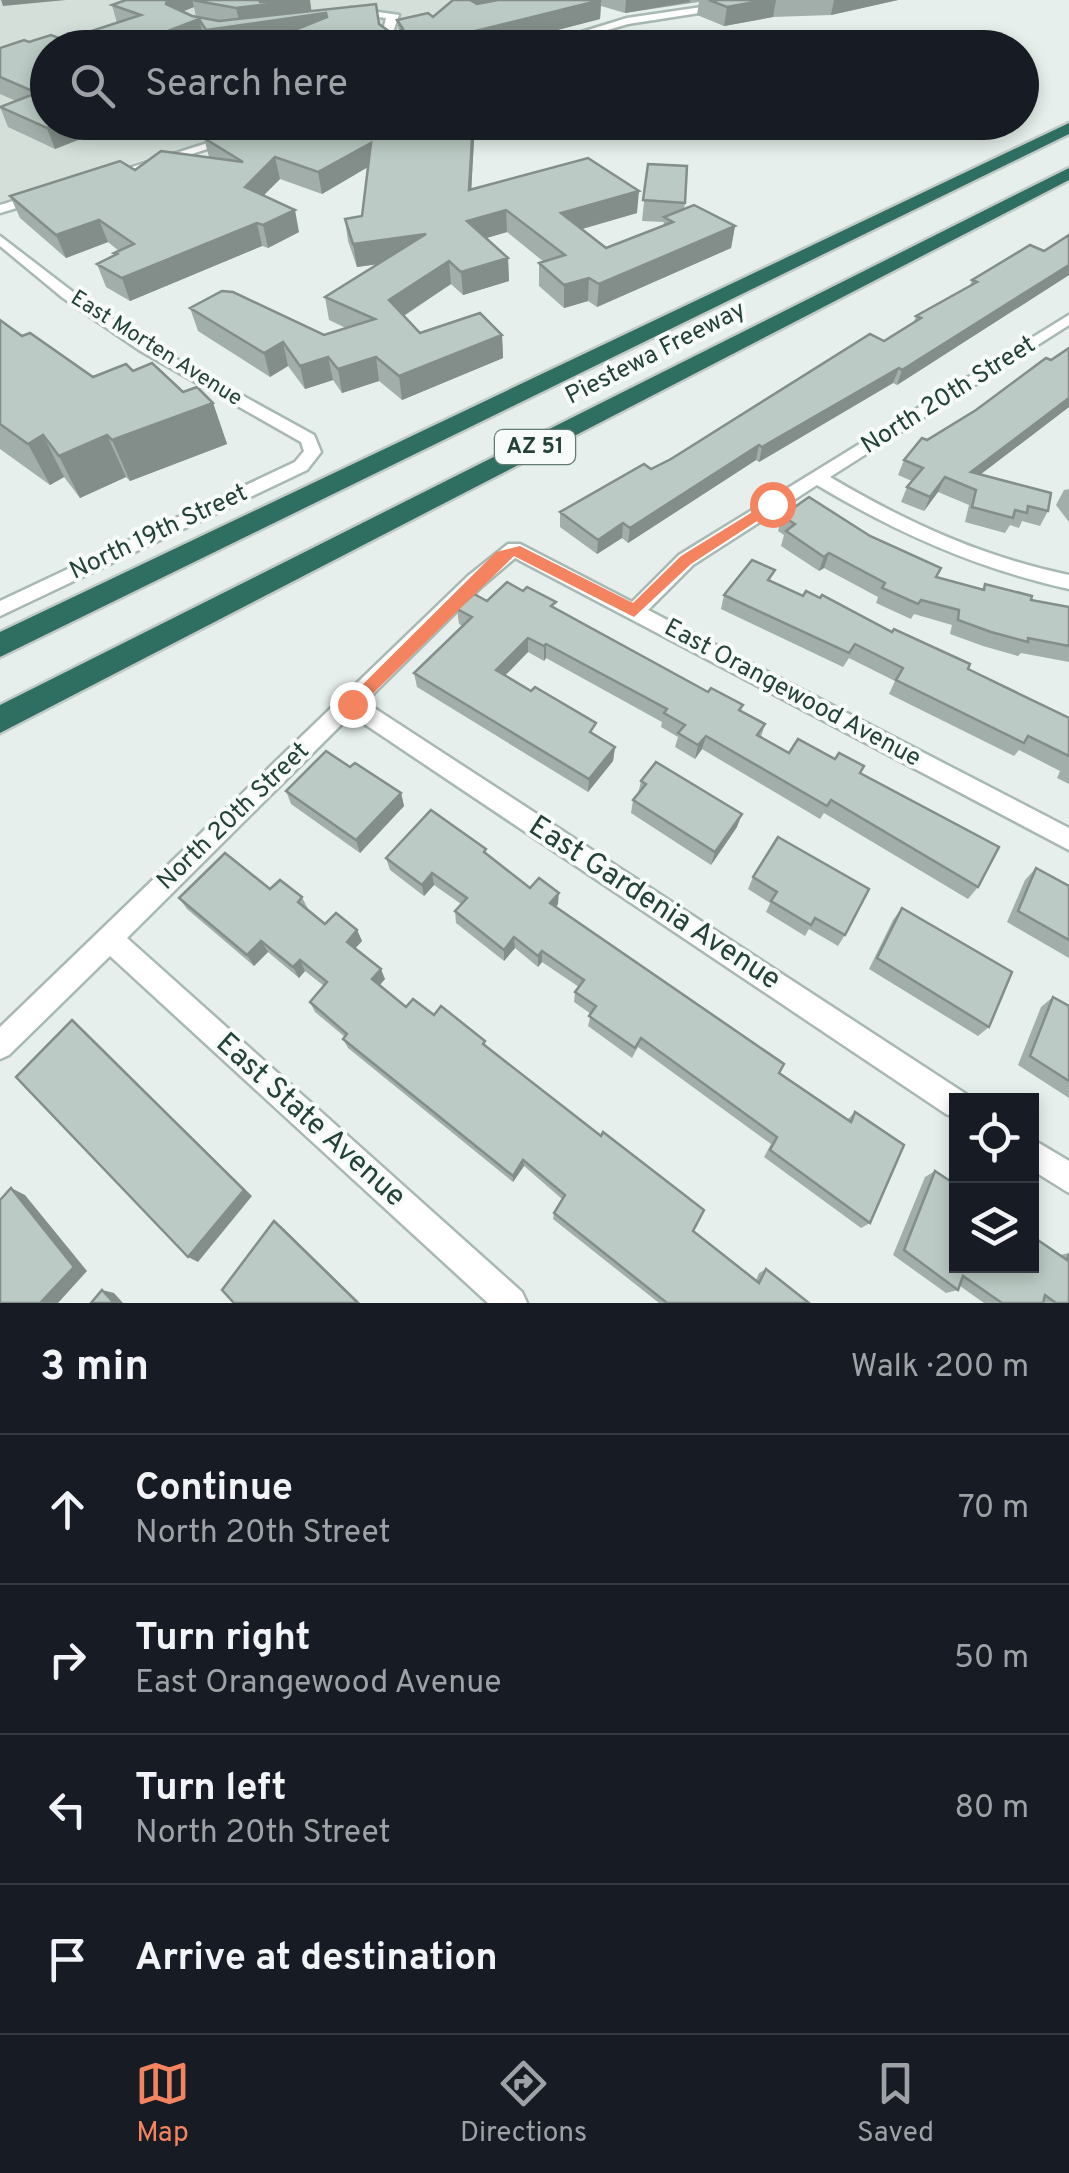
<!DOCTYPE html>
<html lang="en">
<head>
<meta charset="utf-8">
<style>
  body { margin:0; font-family:Overpass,sans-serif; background:#20242c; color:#f1f3f6 }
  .controls { position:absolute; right:30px; bottom:30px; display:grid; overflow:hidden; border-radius:0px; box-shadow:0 5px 15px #0003 }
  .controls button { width:90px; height:90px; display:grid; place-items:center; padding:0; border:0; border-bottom:2px solid #363941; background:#171b24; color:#f1f3f6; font:50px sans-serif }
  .stop { position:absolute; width:30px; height:30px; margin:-22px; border:8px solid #f4845f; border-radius:50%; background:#fff }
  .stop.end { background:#f4845f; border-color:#fff; box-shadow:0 2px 10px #0008 }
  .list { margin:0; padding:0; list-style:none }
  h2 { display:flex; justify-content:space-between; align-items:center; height:130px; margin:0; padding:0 40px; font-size:42px }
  h2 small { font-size:32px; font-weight:400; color:#9ea1a6 }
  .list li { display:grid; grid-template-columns:65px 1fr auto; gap:30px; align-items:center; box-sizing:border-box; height:150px; padding:0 40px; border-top:2px solid #363941 }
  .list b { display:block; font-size:38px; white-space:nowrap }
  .list p { margin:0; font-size:32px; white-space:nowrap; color:#9ea1a6 }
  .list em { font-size:32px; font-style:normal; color:#9ea1a6 }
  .icon { flex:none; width:55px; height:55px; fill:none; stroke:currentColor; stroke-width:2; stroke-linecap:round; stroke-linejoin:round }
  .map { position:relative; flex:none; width:1069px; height:1303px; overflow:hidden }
  .search { position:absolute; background:#171b24; box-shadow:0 5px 15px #0003; left:30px; right:30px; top:30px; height:110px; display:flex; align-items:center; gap:25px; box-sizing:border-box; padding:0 35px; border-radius:55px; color:#9ea1a6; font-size:38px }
  .sheet { height:730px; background:#171b24 }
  nav { display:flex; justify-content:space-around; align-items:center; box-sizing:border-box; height:140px; border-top:2px solid #363941; background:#171b24; font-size:28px; color:#9ea1a6 }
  nav a { display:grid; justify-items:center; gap:5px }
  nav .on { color:#f4845f }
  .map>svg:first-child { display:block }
  .built { fill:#d4dfda }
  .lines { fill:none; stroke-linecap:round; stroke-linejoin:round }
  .minor-casing { stroke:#a8b8b2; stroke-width:5 }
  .motorway-casing { stroke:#c2cac8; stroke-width:5 }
  .minor { fill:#fff; fill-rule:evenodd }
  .motorway { fill:#2f6f62; fill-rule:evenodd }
  .wall { fill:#a1aea9; fill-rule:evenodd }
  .shaded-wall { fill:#838d89 }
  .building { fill:#bbcac4; stroke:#838d89; stroke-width:2.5 }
  .route { fill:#f4845f }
  .labels { text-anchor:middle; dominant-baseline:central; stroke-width:8; stroke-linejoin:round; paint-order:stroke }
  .far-street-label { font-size:22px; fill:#24423a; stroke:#f7fbf9 }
  .shield { fill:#f7fbf9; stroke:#637a73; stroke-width:2.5 }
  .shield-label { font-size:22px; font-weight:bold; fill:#24423a }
  .street-label { font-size:25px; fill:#24423a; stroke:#f7fbf9 }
  .near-street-label { font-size:30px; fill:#24423a; stroke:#f7fbf9 }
</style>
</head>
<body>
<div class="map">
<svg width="1069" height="1303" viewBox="0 0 1069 1303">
  <rect width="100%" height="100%" fill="#e6efeb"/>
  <!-- built -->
  <path class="built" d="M0,0h534l-75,47 -411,1v74l220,1 -268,80z"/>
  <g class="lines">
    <defs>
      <g id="minor">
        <path d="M722,4l3,5 -97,15 -82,24h-16l97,-30z"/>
        <path d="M350,8l49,7 -7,20 9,13h-9l-10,-13 4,-17 -39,-5z"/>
        <path d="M273,122h18l-180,58 -10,-3z"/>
        <path d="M36,194l6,4 -2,3 -40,12v-8z"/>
        <path d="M0,236l73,56 76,52 165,91 7,17 -14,18 -307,146v-15l295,-139 9,-11 -3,-9 -162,-92 -76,-52 -63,-52z"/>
        <path d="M1069,315v10l-239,152c76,45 152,80 239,98v14c-91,-20 -172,-56 -252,-104l-124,80 -45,45 421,218v22l-554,-292 -33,28 -117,116 601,392 2,6h-12v18l-10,-4 -595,-399 -224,223 395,354 5,11h-39l-378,-347 -101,99 -9,4v-32l468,-451 40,-32h12l112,58 47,-47z"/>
        <path d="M1032,1139l37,22v32l-37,-23z"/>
      </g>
      <g id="motorway">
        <path d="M1069,123v11l-1069,523v-25z"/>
        <path d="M1069,168v12l-1069,553v-28z"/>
      </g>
    </defs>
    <!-- minor casing -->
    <use href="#minor" class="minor-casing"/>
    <!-- motorway casing -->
    <use href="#motorway" class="motorway-casing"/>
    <!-- minor -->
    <use href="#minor" class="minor"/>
    <!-- motorway -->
    <use href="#motorway" class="motorway"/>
  </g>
  <!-- wall -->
  <g class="wall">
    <path d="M126,0l184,1 1,10 68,13 11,8h9l-2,-12 36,-3 20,-17h445l-67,15 -58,2 -49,9 -27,-11 2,-13 -74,11 -24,-7 -1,13 -112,29h-227l-1,-4 7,-3 -43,7h-14l-6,-10 -24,10h-132v74h120l-15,6 -7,-3 -25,11 -15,-7 -51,20 -47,-22 -8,-20 16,-6 -16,-7v-46l29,-6 35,-2 53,-17 -5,-18zM194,7l2,10 -14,-6z"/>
    <path d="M475,122l-4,68 166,23 -55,16 24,19 57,-22 1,-4 -22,-1 6,-57 37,39 -1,6 51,17 -4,22 -134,59 -9,-6 -24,7 -25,-22v-23l5,-1 -37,-30 -20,6 21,20 1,23 -46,14 -12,-11 -47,32 16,17 82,2 1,23 -101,42 -23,-19 -37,12 -9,-13 -28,9 -17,-23 -18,11 -72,-46 -8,-23 134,27 22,-7 -17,-8 -4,-23 53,-33 -21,3 -9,-26 -3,-22 17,-3 6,-49 -46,27 -42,-15 -16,16 35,37 -31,16 -6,-2 -132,55 -24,-14 -9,-23 18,-9 -1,-2 5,-2 -11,-9 -42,16 -46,-40 -10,-22 125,-26 74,-13 -5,-19z"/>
    <path d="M1069,233v42l-172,110 -4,-2 -134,79 -3,-2 -128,83 -6,-5 -25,16 -37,-27v-15l91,-43 233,-128 30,-19 2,-6 54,-30 2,-6 72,-29 24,-15z"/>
    <path d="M0,320l22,16 71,41 40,-6 50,21 30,11 14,41 -97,37 -4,-4 -46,21 -16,-21 -14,8 -50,-36z"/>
    <path d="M1069,348v59l-88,67 67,37 -8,15 -18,-5 -3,7 -9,-3 -5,8 -40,-11 4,-17 -31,-13 -14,19 -23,-9 6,-15 5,-6 -14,-6 6,-15 23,-20 49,-30z"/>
    <path d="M1069,489v33l-13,-17 8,-15z"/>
    <path d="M782,516l155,61 45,12 3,-5 46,16 38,7v55l-48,-9 -3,3 -35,-10 -33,-12 2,-9 -38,-11 -3,5 -35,-16 2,-6 -54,-29 -5,3 -38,-25 3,-11 -6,-4z"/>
    <path d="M772,581l31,15 89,36 177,86v66l-12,-6 3,-7 -41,-21 -5,6 -125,-62 6,-13 -46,-23 -6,9 -122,-58 3,-14z"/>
    <path d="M523,591l185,101 35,13 -2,6 24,13 -4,13 28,16 71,20 118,114 -10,12 -144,-86 -4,6 -118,-70 -7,10 -20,-12 3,-10 -17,-10 1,-5 -116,-64 -2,3 -16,-9 -23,23 110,72 -2,14 -25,31 -171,-105 -3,-14 49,-47 -4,-2 -2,-15z"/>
    <path d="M350,767l51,26 3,13 -44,47 -69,-49 -5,-13z"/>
    <path d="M641,781l96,46 -26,38 -80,-52 2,-13 5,-6z"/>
    <path d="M487,855l43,33 28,16 -2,3 223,166 68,47 8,-8 15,111 -9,5 -97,-71 7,-13 -133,-97 -6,11 -44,-32 3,-12 -17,-12 1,-10 4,-5 -37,-25 -4,5 -23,-19 -11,13 -48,-38 -1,-12 6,-7 -27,-19 -10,11 -34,-26 -4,-12z"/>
    <path d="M1036,868l33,18v72l-62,-36 18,-42z"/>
    <path d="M753,877l92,58 -7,11 -29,-17 -4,7 -39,-24 4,-9 -22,-14z"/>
    <path d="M270,889l32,8 6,12 17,15 32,6 5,11 -7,7 30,31 -5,6 26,22 28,8 52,32 207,184 63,49 3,-7 7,-4 43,34h-150l-106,-84 1,-6 8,-14 -38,-33 -11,16 -165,-134 -5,-9 2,-2 -30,-25 -5,-10 14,-16 -19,-15 -6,7 -31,-26 -14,14 -67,-57 -8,-11z"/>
    <path d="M902,908l87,119 -11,9 -109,-67 24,-49z"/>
    <path d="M1053,997l16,9v92l-51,-33 23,-58z"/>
    <path d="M935,1171l125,84 9,-2v50h-85l-24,-17 -2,4 -12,3 -53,-38 32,-78z"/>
  </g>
  <!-- shaded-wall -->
  <g class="shaded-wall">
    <path d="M1,0h65l-63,6z"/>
    <path d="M167,0h25l2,7 -22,9 -6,-12z"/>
    <path d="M263,0h47l2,15 14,-2 3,19 -105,16h-13l-5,-18 34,-5 -4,-17z"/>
    <path d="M468,0h61l-61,17z"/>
    <path d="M601,0l-1,19 -112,29h-78l-1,-3 50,-10z"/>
    <path d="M626,0h64v2l-65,11z"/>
    <path d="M765,0h11l-3,17 -49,9 3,-19z"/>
    <path d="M834,0h64l-67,15z"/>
    <path d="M199,19l5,19 -24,10h-46l8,-7z"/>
    <path d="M61,122h43l2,7 -51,20 -8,-21z"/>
    <path d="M117,122h28l1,3 -25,11z"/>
    <path d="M151,122h17l-15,6z"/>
    <path d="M473,122h2l-5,91 -1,-23z"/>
    <path d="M371,143l2,21 -51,30 -4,-22z"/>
    <path d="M275,157l5,22 -30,30 -5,-22z"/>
    <path d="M639,191l-2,22 -76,22v-22z"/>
    <path d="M295,210l4,22 -31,16 -5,-23z"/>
    <path d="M506,210l1,22 -38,11 -2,-22z"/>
    <path d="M99,220l9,22 -42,16 -10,-23z"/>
    <path d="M257,223l5,23 -132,55 -8,-23z"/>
    <path d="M735,226l-4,22 -134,59 2,-23z"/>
    <path d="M426,234l2,23 -71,10 -4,-23z"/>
    <path d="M508,258l1,23 -46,14 -2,-23z"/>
    <path d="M449,261l2,23 -59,39 -3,-23z"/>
    <path d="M1069,265v10l-172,110 5,-15z"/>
    <path d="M589,278l-1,23 -24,7v-23z"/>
    <path d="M502,335l1,23 -101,42 -3,-24z"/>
    <path d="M283,342l5,24 -18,11 -6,-24z"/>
    <path d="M328,357l5,23 -28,9 -5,-23z"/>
    <path d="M376,357l3,24 -37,12 -4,-24z"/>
    <path d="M899,368l-6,15 -134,79 3,-15z"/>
    <path d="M1069,398v9l-105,80 7,-15z"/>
    <path d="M213,403l14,41 -97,37 -18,-41z"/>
    <path d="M43,435l21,42 -14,8 -22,-41z"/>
    <path d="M107,435l19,42 -46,21 -21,-42z"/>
    <path d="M759,445l-3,15 -128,83 2,-15z"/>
    <path d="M945,477l-7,15 -14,19 6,-14z"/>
    <path d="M623,523l-1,15 -25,16 1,-14z"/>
    <path d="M829,553l-5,15 -5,3 5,-14z"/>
    <path d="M528,638v14l-31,32 -1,-14z"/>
    <path d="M546,644v14l-2,3v-15z"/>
    <path d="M706,736l-4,13 -7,10 3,-14z"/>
    <path d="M615,747l-2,14 -25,31 1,-13z"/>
    <path d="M401,793l3,13 -44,47 -4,-13z"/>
    <path d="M742,814l-5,13 -26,38 4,-13z"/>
    <path d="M432,873l2,12 -10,11 -2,-11z"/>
    <path d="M559,893l-1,11 -9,11 1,-12z"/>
    <path d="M357,930l5,11 -11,12 -4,-11z"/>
    <path d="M514,937l1,11 -11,13v-11z"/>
    <path d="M261,941l7,11 -14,14 -7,-11z"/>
    <path d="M542,951v11l-4,5v-11z"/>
    <path d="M300,960l5,11 -6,7 -6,-11z"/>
    <path d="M381,969l4,10 -9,10 -4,-10z"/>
    <path d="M72,1020l180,176 -54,66 -10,-5z"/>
    <path d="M523,1160l1,6 -11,16v-6z"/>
    <path d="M11,1188l14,7 62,76 -29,32h-18z"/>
    <path d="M274,1221l8,6 78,76h-2z"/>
    <path d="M102,1290l12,3 9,10h-9z"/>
  </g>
  <!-- building -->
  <g class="building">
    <path d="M126,0h41l-1,4 26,12 27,5 157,-17 3,20 11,8h9l4,-3 -6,-9 31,-7 5,4 20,-17h17l7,4 21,-4h103l-142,35 3,3 -53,7 6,3h-149l-6,-4 67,-27 -1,-4 -120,17 -7,-11 -57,22 6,2 -14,5h-86v74h13l-14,6 -47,-21 37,-14 -37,-16v-29l24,-8 5,2 22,-7 13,5 77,-25 -29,-10z"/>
    <path d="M192,0h71l-4,2 43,-2 -66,8z"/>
    <path d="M709,0h56l-38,7z"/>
    <path d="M254,122h219l-4,68 119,-32 51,33 -78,22 45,35 67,-26 -9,-5 30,-12 41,21 -136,58 -10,-6 -25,7 -25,-22 26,-8 -59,-45 -39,11 41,37 -47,14 -12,-11 -60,39 31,33 60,-20 22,22 -103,41 -23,-19 -38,12 -10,-12 -28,9 -17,-24 -19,11 -74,-45 32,-17 11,1 91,43 51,-16 -50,-22 101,-63 -73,10 -8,-25 17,-3 9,-73 -53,29 -43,-15 -30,30 50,23 -32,15 -6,-2 -135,55 -25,-14 20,-10 -3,-1 20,-9 -35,-24 -43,15 -46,-39 110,-35 15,9 26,-19 82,11 -39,-24z"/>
    <path d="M648,164l39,2 -2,37 -42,-3z"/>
    <path d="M1069,235v30l-167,105 -3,-2 -137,79 -3,-2 -129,83 -7,-5 -25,17 -38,-28 84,-48 7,5 20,-10 199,-125 14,7 37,-23 -5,-2 61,-34 -5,-2 58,-35 14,6z"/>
    <path d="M0,320l22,16 8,-3 63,44 33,-13 7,7 19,-8 31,29 14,-5 16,16 -101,37 -5,-5 -48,21 -16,-21 -15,9 -28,-20z"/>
    <path d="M1069,348v50l-98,74 80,21 -3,18 -20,-5 -1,7 -12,-3 -2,8 -41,-11 4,-17 -31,-13 -15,20 -23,-10 16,-19 -19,-8 18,-22 5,2 49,-30 70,-52 5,2z"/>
    <path d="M809,497l61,39 71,32 -5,9 48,13 1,-6 47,12 -1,4 38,7v39l-41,-8v4l-37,-10 -33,-12 1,-10 -38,-10 -3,4 -36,-16 3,-5 -56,-30 -5,4 -38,-26 9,-7 -13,-8z"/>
    <path d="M752,560l23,10 -7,10 35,16 3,-5 14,7 2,-3 70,37 2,-3 76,35 -2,5 101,49v38l-41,-20 -4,7 -128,-63 7,-12 -48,-24 -6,9 -125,-58z"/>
    <path d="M507,582l16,9 4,-4 29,15 -5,4 157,86 3,-4 32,17 -4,5 26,14 -8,11 32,18 9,-14 37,20 4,-6 25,13 -4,7 139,74 -21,40 -147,-87 -4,6 -121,-70 -8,9 -20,-12 7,-8 -21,-12 3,-4 -121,-65 -2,2 -16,-8 -32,32 35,21 4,-4 61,36 -6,9 25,15 -26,32 -175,-106 58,-56 -15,-8 17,-15 13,7z"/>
    <path d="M326,751l24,16 5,-4 46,30 -45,47 -70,-49z"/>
    <path d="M656,762l86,52 -27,38 -82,-52 13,-16 -5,-3z"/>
    <path d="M431,810l55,39 -2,3 46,36 9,-10 20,15 -9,10 234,161 -5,9 72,49 4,-10 49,33 -34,78 -100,-73 7,-13 -136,-99 -6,10 -46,-32 7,-10 -21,-14 9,-12 -42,-29 -4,5 -24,-19 -10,13 -49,-39 12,-13 -35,-25 -10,12 -36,-27z"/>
    <path d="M778,837l91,52 -24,46 -30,-17 -4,7 -40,-24 6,-9 -24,-15z"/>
    <path d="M225,853l45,36 10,-9 22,17 -4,5 27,22 11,-11 21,17 -10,12 34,27 -9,10 34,28 7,-8 21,16 7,-9 44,35 -2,3 118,92 2,-4 101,78 -11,21 66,52 7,-14 43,34h-142l-113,-90 11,-18 -42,-35 -10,16 -170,-137 4,-5 -37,-32 17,-20 -27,-22 -7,7 -32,-26 -14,14 -68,-57z"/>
    <path d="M1036,868l33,18v54l-51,-29z"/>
    <path d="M902,908l110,64 -23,55 -112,-69z"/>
    <path d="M1053,997l16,9v75l-39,-25z"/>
    <path d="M72,1020l172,170 -56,67 -172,-180z"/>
    <path d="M935,1171l21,14v81h76v-30l35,24 2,-6v49h-13l-11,-8 -2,8h-41l-39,-27 -5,14 -54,-40z"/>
    <path d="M11,1188l63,79 -34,36h-40v-103z"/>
    <path d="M274,1221l84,82h-124l-12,-13z"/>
    <path d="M102,1290l12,13h-23z"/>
  </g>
  <!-- route -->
  <path class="route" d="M772,500l5,1v7l-86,56 -57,53 -120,-61 -156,152h-13l-2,-4 153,-152 24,-6 113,57 48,-47z"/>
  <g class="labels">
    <!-- far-street labels -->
    <g class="far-street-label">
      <text transform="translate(156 349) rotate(32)">East Morten Avenue</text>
    </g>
    <!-- shield labels -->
    <rect class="shield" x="495" y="430" width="80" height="34" rx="8"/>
    <g class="shield-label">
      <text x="535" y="447">AZ 51</text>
    </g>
    <!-- street labels -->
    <g class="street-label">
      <text transform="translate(656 354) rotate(-27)">Piestewa Freeway</text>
      <text transform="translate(949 396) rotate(-32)">North 20th Street</text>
      <text transform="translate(159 533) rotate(-25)">North 19th Street</text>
      <text transform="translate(792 694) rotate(28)">East Orangewood Avenue</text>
      <text transform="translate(234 817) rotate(-44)">North 20th Street</text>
    </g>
    <!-- near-street labels -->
    <g class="near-street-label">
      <text transform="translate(654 904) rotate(33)">East Gardenia Avenue</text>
      <text transform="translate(310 1121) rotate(42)">East State Avenue</text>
    </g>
  </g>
</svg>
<div class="controls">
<button><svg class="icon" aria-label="locate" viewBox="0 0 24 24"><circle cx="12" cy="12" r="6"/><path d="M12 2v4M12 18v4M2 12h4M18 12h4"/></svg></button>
<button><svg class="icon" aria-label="layers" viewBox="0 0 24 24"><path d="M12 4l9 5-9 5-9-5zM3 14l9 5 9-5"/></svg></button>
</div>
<div class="stop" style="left:772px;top:504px"></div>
<div class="stop end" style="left:352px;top:704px"></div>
<div class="search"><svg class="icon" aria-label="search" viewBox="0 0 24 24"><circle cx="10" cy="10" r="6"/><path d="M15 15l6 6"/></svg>Search here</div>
</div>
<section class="sheet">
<h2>3 min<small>Walk · 200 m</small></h2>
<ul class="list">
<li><svg class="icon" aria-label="ahead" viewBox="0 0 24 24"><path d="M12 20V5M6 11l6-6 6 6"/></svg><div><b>Continue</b><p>North 20th Street</p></div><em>70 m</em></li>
<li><svg class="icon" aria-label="right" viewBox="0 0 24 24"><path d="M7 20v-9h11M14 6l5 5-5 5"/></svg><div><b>Turn right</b><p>East Orangewood Avenue</p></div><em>50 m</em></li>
<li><svg class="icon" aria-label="left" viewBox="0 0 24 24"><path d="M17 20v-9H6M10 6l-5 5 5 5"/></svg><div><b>Turn left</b><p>North 20th Street</p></div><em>80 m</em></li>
<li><svg class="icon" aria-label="arrive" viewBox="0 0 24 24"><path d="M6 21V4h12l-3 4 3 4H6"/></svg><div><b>Arrive at destination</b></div></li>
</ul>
</section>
<nav>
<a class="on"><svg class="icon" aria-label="map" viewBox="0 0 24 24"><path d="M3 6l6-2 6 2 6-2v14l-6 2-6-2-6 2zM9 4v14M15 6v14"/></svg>Map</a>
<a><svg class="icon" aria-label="directions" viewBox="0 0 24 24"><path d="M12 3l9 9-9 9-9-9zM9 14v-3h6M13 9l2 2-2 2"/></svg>Directions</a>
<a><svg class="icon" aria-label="saved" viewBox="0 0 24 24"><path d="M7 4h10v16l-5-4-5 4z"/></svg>Saved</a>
</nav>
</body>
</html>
